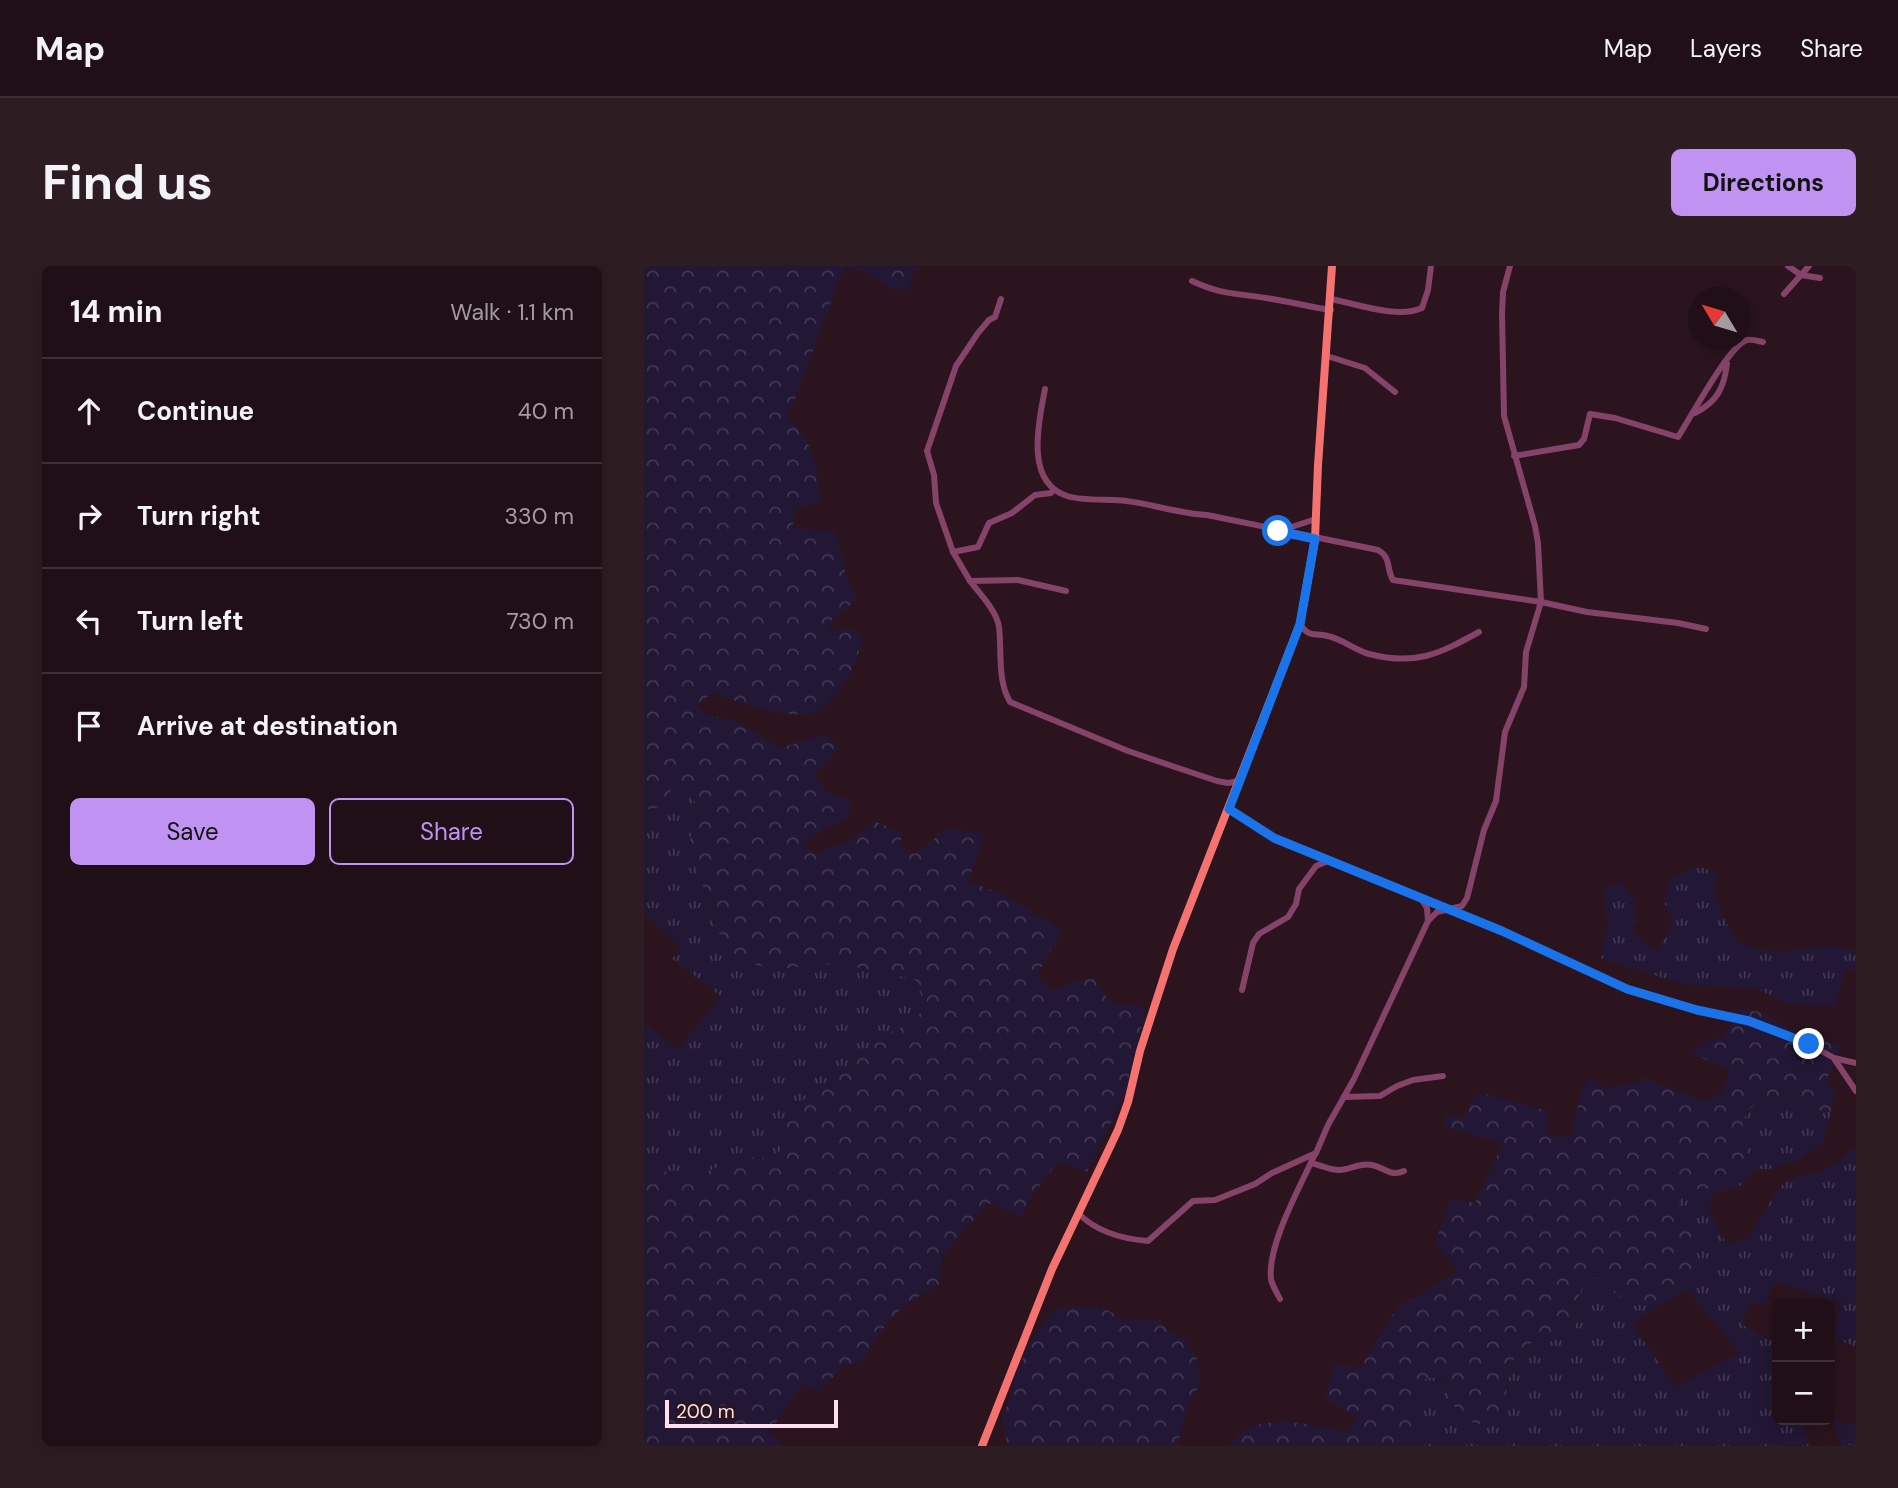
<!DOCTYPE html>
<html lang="en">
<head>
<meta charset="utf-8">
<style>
  body { margin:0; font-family:"DM Sans",sans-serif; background:#2d1d23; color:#f1f3f6 }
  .controls { position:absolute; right:21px; bottom:21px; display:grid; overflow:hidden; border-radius:10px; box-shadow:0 4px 18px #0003 }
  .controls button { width:63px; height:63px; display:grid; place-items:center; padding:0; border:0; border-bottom:2px solid #3d2f35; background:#200f16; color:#f1f3f6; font:35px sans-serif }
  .compass { position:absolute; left:1044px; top:21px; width:63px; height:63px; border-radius:50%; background:#200f16; box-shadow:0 4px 18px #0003; rotate:308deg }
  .scale { position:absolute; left:21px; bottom:18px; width:173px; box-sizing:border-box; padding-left:7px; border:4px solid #fde0ee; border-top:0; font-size:19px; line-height:24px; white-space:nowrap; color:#fde0ee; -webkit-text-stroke:5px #2b141e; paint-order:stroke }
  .stop { position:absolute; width:21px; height:21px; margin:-16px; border:5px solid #1a73e8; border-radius:50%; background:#fff }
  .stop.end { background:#1a73e8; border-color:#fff; box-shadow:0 2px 7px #0008 }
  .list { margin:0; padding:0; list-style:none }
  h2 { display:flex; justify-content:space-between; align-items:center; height:91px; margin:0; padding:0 28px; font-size:30px }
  h2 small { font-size:23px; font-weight:400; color:#a29ca1 }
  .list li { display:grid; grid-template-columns:46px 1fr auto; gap:21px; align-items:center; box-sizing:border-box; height:105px; padding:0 28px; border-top:2px solid #3d2f35 }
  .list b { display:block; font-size:26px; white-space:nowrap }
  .list em { font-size:23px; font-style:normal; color:#a29ca1 }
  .actions { display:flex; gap:14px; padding:21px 28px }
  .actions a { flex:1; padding:16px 0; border:2px solid #c092f2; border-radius:10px; text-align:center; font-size:24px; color:#c092f2 }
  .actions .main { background:#c092f2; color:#111 }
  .icon { flex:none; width:38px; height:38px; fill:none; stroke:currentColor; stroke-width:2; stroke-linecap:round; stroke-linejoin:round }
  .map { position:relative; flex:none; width:1212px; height:1180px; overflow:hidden; border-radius:10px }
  header { display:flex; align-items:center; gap:42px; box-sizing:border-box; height:98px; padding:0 35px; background:#200f16; border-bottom:2px solid #3d2f35 }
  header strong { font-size:33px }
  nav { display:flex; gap:38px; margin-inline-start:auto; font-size:24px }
  .intro { display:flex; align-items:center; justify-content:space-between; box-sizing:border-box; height:168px; padding:0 42px }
  h1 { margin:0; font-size:49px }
  .button { padding:18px 32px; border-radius:10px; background:#c092f2; color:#111; font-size:24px; font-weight:700 }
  main { display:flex; gap:42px; padding:0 42px }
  aside { flex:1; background:#200f16; border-radius:10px; box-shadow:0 4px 18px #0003 }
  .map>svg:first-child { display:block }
  .grass { fill:url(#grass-tufts); fill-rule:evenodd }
  .forest { fill:url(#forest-crowns) }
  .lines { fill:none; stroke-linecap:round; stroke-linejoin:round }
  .minor { stroke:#864369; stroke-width:6 }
  .major { stroke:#f47270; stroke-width:8 }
  .route { stroke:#1a73e8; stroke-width:9 }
</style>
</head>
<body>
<header>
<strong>Map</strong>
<nav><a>Map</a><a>Layers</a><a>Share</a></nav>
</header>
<div class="intro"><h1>Find us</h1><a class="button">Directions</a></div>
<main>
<aside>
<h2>14 min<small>Walk · 1.1 km</small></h2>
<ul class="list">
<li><svg class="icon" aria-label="ahead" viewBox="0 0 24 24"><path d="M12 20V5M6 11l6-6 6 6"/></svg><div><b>Continue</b></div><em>40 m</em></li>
<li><svg class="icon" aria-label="right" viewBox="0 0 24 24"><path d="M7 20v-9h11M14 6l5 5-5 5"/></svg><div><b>Turn right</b></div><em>330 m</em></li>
<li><svg class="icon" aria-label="left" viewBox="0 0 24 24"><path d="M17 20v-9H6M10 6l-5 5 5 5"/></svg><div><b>Turn left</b></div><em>730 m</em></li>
<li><svg class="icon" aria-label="arrive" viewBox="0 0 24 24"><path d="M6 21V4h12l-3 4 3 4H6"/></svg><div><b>Arrive at destination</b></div></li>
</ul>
<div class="actions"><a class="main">Save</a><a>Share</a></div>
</aside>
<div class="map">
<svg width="1212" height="1180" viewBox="0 0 1212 1180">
  <defs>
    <pattern id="grass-tufts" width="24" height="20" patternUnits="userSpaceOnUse" patternTransform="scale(1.75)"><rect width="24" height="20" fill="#221735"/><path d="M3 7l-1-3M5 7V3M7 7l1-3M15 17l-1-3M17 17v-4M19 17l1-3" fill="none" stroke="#433853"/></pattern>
    <pattern id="forest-crowns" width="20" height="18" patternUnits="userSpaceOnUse" patternTransform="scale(1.75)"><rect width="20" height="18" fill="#221735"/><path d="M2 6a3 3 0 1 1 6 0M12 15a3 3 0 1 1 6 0" fill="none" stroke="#433853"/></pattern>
  </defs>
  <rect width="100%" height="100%" fill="#2b141e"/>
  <!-- grass -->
  <g class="grass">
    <path d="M40,522l9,7 3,11 1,11 -7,34 14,36 8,34 50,45 24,2 35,-5 48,5 46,12 11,21 -4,11 -17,14 -21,9 -19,15 -24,24 -45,31 -8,8 -3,34c-16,16 -21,9 -41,11 -20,2 -37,19 -57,18 -15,0 -29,-8 -43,-12v-136l5,-3 28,25 44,-54 -49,-37 9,-12 -37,-34v-104l15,-1 13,-19z"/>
    <path d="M1053,600l19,6 -2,19 9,26 15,26c15,5 32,9 48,8 29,-2 40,-10 70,0v20l-11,-3 -10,38 -46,-2 -30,-14 -20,-3 -53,-2 -86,-27 8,-31 -5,-39 19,-5 13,19 -1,32 22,18 9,-14 8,-20 -9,-15 6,-24z"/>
    <path d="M1141,831c17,1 28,16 46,15l-8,30 -23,18 -31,9h-10l-9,5 -11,13 -25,6 -5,16 13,29c24,20 47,-38 58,-51 12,-13 31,-10 45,-18 11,-5 20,-15 31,-22v200l-23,-10 8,-34 -65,-21 -4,4 -7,19 -15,-3 -8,23 33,17 2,-5v83h24l8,26h-397l4,-24 -2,-22 10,-21c19,-5 25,5 28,23l56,-7c1,-80 49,-34 69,-73 7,-14 -6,-41 21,-42 26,0 19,39 60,19l35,-77 -14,-18 4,-11 11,-5 34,-3 20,-25c-11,-43 -8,-55 37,-63zM1043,1023l53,64 -65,34 -43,-64z"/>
    <path d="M1189,1154l23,5v21h-15z"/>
  </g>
  <!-- forest -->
  <g class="forest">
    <path d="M0,0h268l3,4 -7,20 -16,-1 -26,-18 -22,-4 -56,151c29,28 27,46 33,84l-25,6 -4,20 43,3 12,47 9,18 -8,12 -16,11 -3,12 24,-2 9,8c-6,28 -10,42 -31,62 -3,4 -7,10 -11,12 -29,11 -80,-8 -107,-18l-17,12 11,9 31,8 42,26 44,-13 15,10 -8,13 -18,18 14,16 18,6 7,8 -6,13 -24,11 -19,16 14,7 38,-15 19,-17 28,12 -2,13 14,8 35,-26 35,7 -16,46 38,15 56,34 -25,45 14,16 25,-10 18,-3 15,23 37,7 -22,88 -37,76 -29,-10 -27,34 -9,21 -34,-14 -45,52 -4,30c-39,20 -55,37 -75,75l-23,8 -22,24 -17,-8 -33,49 16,13h-141v-282c14,4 28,12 43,12 20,1 37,-16 57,-18 19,-2 25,5 41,-11l3,-34 8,-8 45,-31 33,-32 10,-7 21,-9 17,-14 4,-11 -11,-21c-31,-8 -59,-14 -90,-16 -13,-1 -25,4 -38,4 -18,1 -42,-3 -55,-17 -19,-20 -20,-39 -28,-63 -4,-12 -11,-23 -14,-35 -4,-26 21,-43 -6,-65l-12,1 -13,19 -15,1z"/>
    <path d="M1094,742l22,4 32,18 49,16 -15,35 9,10 -4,21c-19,1 -30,-18 -50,-15 -72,11 -15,57 -41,81 -15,13 -39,7 -57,15l-4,11c4,5 10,11 13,17 9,14 5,43 -5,56 -4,5 -12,9 -17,13 -7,5 -14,12 -23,14 -6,2 -15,1 -21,-2 -12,-6 -22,-37 -42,-16 -11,11 -1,27 -9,40 -6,7 -18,15 -27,16 -8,1 -14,-1 -21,3 -4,3 -8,8 -11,12 -15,16 -2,42 -20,58 -5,5 -14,7 -19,10 -9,-5 -20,-13 -25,-23 -7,-16 -1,-30 -28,-23l-10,21 2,22 -4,24h-182c4,-5 9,-13 15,-16 30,-16 73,-4 103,3l8,-17 -31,-17 9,-35 26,4 37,-60 61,-37 -23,-28 16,-44 24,4 28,-60 -60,-16 3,-13 17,5 15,-27 70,19 -2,25 24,1 11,-44 9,-15 18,11 39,-10 58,22 18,-9 7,-23 -41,-16 21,-13 14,-2z"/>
    <path d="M437,1040l23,2 20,12h35l8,9 20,12 11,20 2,23 -11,20 -12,42h-169l-7,-29 8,-15 5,-23 14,-33 20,-30 10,-7z"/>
  </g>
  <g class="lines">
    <!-- minor -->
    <g class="minor">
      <path d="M1144,0l13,9 19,3"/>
      <path d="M548,15c30,14 43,12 74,17 22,3 43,9 65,12"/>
      <path d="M1140,28l25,-28"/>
      <path d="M687,33c26,5 67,20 91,9l6,-18 3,-24"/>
      <path d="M683,90l38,12 30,24"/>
      <path d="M401,123c-6,32 -21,93 22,107 14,5 43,3 59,5 27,3 53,13 81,14l171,35c14,8 8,19 15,30l148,22 46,10 91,11 28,6"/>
      <path d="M1051,147c22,-11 29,-25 32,-49"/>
      <path d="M870,190l65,-11 5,-6 6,-25 25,4 63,19c12,-18 51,-92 69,-97 5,-1 11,1 16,2"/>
      <path d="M635,265l37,-12"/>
      <path d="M309,286l-17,-49 -2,-28 -7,-24 29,-85 22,-33 11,-13 6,-3 6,-18"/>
      <path d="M326,315l-17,-29 25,-5 11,-24 23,-10 23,-18 16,-2"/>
      <path d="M422,325l-48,-11 -48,1c9,12 27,30 29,46 3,24 -2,53 11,75l118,49 47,16 42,14 11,2 11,-2"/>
      <path d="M656,358c10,15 14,8 28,12 14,3 27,14 41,18 47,12 70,0 110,-22"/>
      <path d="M585,543l45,29 228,93 125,58 70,21 52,11 60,23 25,14 22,5"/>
      <path d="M778,634l5,8 1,13"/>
      <path d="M598,724l11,-47 6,-9 29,-17 8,-13 3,-15 17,-23 12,-5"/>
      <path d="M1191,794l21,31"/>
      <path d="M700,831l36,-1 17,-10 16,-6 30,-4"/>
      <path d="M667,897c9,2 18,7 28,7 12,0 20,-8 33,-5 14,3 18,12 32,6"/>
      <path d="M435,948c18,18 44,25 69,27l45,-40 22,-1 40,-16 17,-11 44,-20 12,-28 26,-46 74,-158 9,-9 25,-6 5,-8 17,-68 12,-29 9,-69 19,-45 2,-35 15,-50 -3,-59 -3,-17 -31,-110 -2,-103 1,-21 7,-26"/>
      <path d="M636,1033c-3,-6 -8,-14 -9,-20 -4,-34 30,-94 44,-125"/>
    </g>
    <!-- major -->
    <path class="major" d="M338,1180l70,-177 66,-139 10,-28 12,-51 33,-102 127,-325 15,-85 3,-74 14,-199"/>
  </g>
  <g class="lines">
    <!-- route -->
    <path class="route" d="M634,265l37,8 -15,85 -71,185 45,29 228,93 125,58 70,21 52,11 60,23"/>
  </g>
</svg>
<div class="controls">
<button>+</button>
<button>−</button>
</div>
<svg class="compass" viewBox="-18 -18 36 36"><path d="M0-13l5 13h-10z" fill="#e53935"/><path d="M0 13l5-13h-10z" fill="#a29ca1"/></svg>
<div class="scale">200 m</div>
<div class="stop" style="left:634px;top:265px"></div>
<div class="stop end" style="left:1165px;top:778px"></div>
</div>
</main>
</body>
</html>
